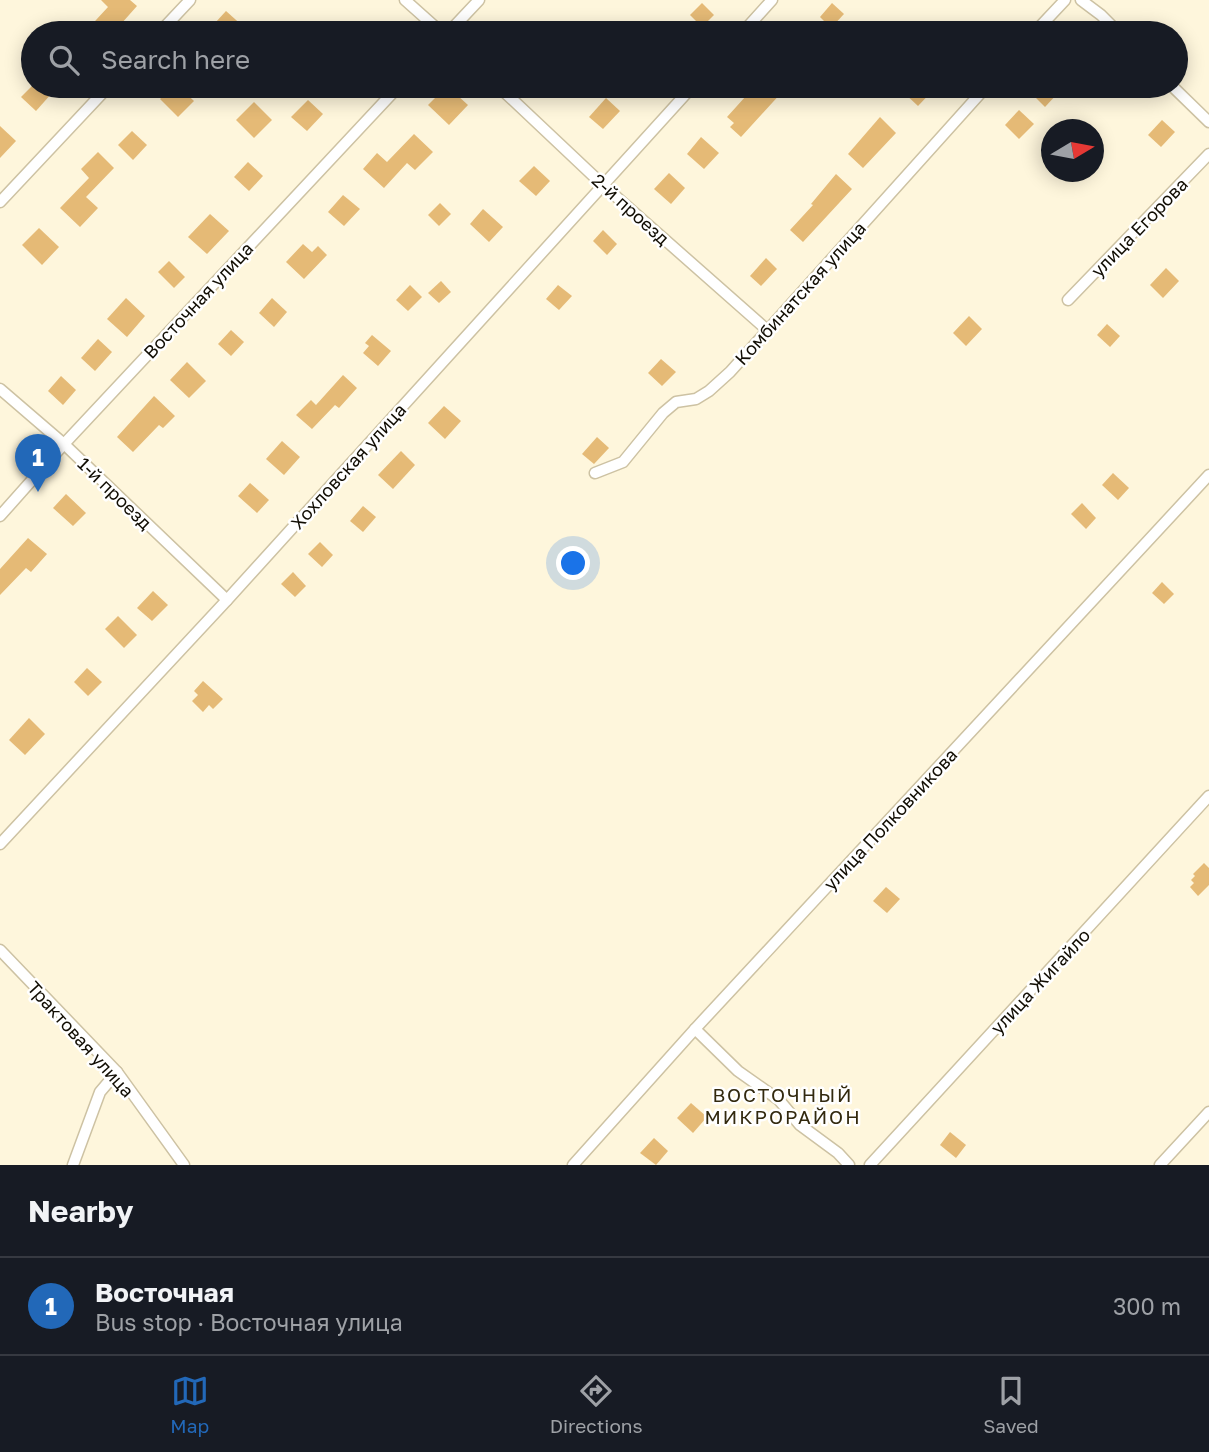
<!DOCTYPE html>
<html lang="en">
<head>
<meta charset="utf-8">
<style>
  body { margin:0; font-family:"Golos Text",sans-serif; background:#20242c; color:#f1f3f6 }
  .compass { position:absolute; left:1041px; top:119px; width:63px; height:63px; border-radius:50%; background:#171b24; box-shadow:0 4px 18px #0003; rotate:80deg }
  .you { position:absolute; left:574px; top:564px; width:24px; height:24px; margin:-18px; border:5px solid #fff; border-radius:50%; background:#1a73e8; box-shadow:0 0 0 10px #1a73e833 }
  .badge { display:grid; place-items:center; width:46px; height:46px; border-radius:50%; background:#2268b8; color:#fff; font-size:23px; font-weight:700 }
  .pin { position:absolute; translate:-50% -58px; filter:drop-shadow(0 2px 4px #0008) }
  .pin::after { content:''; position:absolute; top:37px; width:24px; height:21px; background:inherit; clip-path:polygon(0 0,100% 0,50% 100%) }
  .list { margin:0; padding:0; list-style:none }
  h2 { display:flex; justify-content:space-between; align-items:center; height:91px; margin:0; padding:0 28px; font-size:30px }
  h2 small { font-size:23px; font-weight:400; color:#9ea1a6 }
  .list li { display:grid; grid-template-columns:46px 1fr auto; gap:21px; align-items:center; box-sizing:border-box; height:98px; padding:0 28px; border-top:2px solid #363941 }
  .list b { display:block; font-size:26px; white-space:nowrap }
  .list p { margin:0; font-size:23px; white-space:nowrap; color:#9ea1a6 }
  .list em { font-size:23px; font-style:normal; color:#9ea1a6 }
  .icon { flex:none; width:38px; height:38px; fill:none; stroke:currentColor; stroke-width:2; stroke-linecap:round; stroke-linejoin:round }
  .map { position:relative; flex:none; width:1209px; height:1165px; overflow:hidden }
  .search { position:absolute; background:#171b24; box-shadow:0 4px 18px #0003; left:21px; right:21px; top:21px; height:77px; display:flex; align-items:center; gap:18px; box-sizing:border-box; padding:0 24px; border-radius:38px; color:#9ea1a6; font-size:26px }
  .sheet { height:189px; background:#171b24 }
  nav { display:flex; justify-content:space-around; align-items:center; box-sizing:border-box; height:98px; border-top:2px solid #363941; background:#171b24; font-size:19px; color:#9ea1a6 }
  nav a { display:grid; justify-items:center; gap:4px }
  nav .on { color:#2268b8 }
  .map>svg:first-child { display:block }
  .building { fill:#e5ba76 }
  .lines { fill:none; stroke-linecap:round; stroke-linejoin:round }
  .street-casing { stroke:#cdc2a3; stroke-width:13 }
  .street { stroke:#fff; stroke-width:10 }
  .labels { text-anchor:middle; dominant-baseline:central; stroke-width:5; stroke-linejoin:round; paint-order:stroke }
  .street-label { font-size:18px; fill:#110d03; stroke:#fff }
  .neighbourhood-label { font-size:19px; letter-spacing:2px; fill:#32290e; stroke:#fff }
</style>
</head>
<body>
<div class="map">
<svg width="1209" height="1165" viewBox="0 0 1209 1165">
  <rect width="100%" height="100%" fill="#fef6dc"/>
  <!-- building -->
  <g class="building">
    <path d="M101,0h29l7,6 -24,27h-29l24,-26z"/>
    <path d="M702,3l12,12 -12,12 -12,-12z"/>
    <path d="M832,3l12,11 -13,14 -11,-11z"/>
    <path d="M226,11l19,17 -6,5h-14l-10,-10z"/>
    <path d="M32,86h12l8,7 -16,18 -15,-14z"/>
    <path d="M173,86h5l16,15 -16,16 -18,-18z"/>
    <path d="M447,86l21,19 -19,20 -21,-20z"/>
    <path d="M755,86h22l6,5 -42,46 -11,-10 4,-4 -7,-6z"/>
    <path d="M907,86h30l-19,20 -16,-15z"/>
    <path d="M1042,86h8l8,7 -13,14 -12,-12z"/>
    <path d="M606,98l14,13 -17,18 -14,-12z"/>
    <path d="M308,100l15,14 -16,17 -16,-14z"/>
    <path d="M254,102l18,18 -18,18 -18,-18z"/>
    <path d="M1019,110l15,14 -15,15 -14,-14z"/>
    <path d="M880,117l16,16 -33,35 -15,-14z"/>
    <path d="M1162,120l13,12 -14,15 -13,-12z"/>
    <path d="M0,126l16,15 -16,17z"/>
    <path d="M132,131l15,14 -14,15 -15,-15z"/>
    <path d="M414,134l19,18 -18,18 -8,-7 -23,25 -21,-19 14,-16 10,9z"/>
    <path d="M701,137l18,16 -15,16 -17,-15z"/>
    <path d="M98,152l16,16 -28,29 12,11 -18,19 -20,-19 29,-30 -8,-9z"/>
    <path d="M248,162l15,14 -14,15 -15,-14z"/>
    <path d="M534,166l16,15 -14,15 -17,-15z"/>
    <path d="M669,173l16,15 -14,16 -17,-15z"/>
    <path d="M836,174l16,15 -49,53 -13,-12 23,-25 -2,-1z"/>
    <path d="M343,195l17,14 -16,17 -16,-14z"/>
    <path d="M440,203l11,11 -12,12 -11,-11z"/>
    <path d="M483,209l20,18 -14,15 -19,-18z"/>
    <path d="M210,214l19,17 -22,23 -19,-17z"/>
    <path d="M39,228l20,19 -17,18 -20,-20z"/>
    <path d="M603,230l14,14 -10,11 -14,-14z"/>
    <path d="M303,244l9,8 6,-6 9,9 -23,24 -18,-17z"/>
    <path d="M766,258l11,11 -16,17 -11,-10z"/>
    <path d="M169,261l16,16 -11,11 -16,-16z"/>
    <path d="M1166,268l13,13 -16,17 -13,-13z"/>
    <path d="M441,281l10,11 -12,11 -11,-10z"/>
    <path d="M410,285l12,12 -14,14 -12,-11z"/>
    <path d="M558,285l14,11 -13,14 -13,-11z"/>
    <path d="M126,298l19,18 -18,21 -20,-18z"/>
    <path d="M272,298l15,14 -13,15 -15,-14z"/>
    <path d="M969,316l13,13 -16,17 -13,-13z"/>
    <path d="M1107,324l13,12 -10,11 -13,-12z"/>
    <path d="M231,330l13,12 -13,14 -13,-12z"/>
    <path d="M372,335l19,16 -13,15 -15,-13 6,-7 -4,-3z"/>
    <path d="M98,339l14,13 -17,19 -14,-13z"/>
    <path d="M661,359l15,13 -14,14 -14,-13z"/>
    <path d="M187,362l19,19 -17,17 -19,-18z"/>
    <path d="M343,375l14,13 -18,20 -4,-3 -23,24 -16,-14 15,-15 5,5z"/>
    <path d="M61,376l15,14 -13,15 -15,-14z"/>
    <path d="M154,396l21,20 -12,12 -4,-3 -26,27 -16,-15z"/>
    <path d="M444,406l17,15 -16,18 -17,-16z"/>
    <path d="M597,437l12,11 -15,16 -12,-10z"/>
    <path d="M282,441l18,16 -16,18 -18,-16z"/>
    <path d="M401,451l14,14 -22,24 -15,-14z"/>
    <path d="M1113,473l16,15 -11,12 -16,-15z"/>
    <path d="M250,483l19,17 -12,13 -19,-17z"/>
    <path d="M66,494l20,19 -13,13 -20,-18z"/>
    <path d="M1082,503l14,15 -10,11 -15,-15z"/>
    <path d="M363,506l13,11 -13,15 -13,-11z"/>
    <path d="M28,538l19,16 -16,18 -5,-4 -26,27v-26z"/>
    <path d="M320,542l13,13 -11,12 -14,-13z"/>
    <path d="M293,572l13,14 -11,11 -14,-13z"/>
    <path d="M1162,582l12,12 -10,10 -12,-11z"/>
    <path d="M153,591l15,14 -16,16 -15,-13z"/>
    <path d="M118,616l19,19 -13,13 -19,-19z"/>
    <path d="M87,668l15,14 -14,14 -14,-14z"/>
    <path d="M203,681l20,18 -10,10 -4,-4 -6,7 -11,-11 6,-6 -4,-4z"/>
    <path d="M29,718l16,16 -20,21 -16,-15z"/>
    <path d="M1204,863l5,5v17l-11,11 -8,-9 4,-4 -3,-3 4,-4 -2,-2z"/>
    <path d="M886,887l14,12 -13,14 -14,-12z"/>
    <path d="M691,1103l16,14 -14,16 -16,-15z"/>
    <path d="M950,1132l16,13 -10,13 -16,-13z"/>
    <path d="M654,1138l14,13 -12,14 -16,-12z"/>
  </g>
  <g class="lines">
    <defs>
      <g id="street">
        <path d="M405,0l37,33"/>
        <path d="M1081,0l20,15 18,18"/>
        <path d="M159,33l31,-33"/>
        <path d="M448,33l31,-33"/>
        <path d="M742,33l30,-33"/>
        <path d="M1034,33l31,-33"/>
        <path d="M498,86l105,99 163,144"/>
        <path d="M1172,86l37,36"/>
        <path d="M0,202l109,-116"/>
        <path d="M1068,300l141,-146"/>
        <path d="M0,389l64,55 163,156"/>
        <path d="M595,473l28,-11 40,-49 13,-11 20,-3 13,-8 21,-19 257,-286"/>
        <path d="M0,516l64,-72 335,-358"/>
        <path d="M0,844l227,-244 466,-514"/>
        <path d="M0,950l117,122 67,93"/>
        <path d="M695,1029l43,42 41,29 21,25 38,28 11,12"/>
        <path d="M73,1165l27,-73 17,-20"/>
        <path d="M573,1165l122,-136 514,-554"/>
        <path d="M870,1165l339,-369"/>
        <path d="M1160,1165l49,-53"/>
      </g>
    </defs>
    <!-- street casing -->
    <use href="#street" class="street-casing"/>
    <!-- street -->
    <use href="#street" class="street"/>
  </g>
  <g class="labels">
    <!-- street labels -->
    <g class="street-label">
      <text transform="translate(631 209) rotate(42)">2-й проезд</text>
      <text transform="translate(1139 227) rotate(-46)">улица Егорова</text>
      <text transform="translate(800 293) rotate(-48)">Комбинатская улица</text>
      <text transform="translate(198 300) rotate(-47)">Восточная улица</text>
      <text transform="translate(348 466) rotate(-48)">Хохловская улица</text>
      <text transform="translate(115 493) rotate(44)">1-й проезд</text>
      <text transform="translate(890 819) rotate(-47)">улица Полковникова</text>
      <text transform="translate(1040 981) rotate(-47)">улица Жигайло</text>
      <text transform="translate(81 1039) rotate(48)">Трактовая улица</text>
    </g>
    <!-- neighbourhood labels -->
    <g class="neighbourhood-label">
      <text x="783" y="1094">ВОСТОЧНЫЙ<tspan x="783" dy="22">МИКРОРАЙОН</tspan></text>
    </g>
  </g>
</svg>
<svg class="compass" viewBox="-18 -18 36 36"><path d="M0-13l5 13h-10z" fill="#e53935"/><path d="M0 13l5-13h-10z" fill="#9ea1a6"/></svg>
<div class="you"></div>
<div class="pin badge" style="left:38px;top:492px">1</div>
<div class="search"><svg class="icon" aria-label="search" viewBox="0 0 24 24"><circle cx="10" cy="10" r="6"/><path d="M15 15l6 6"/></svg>Search here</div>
</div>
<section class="sheet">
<h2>Nearby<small></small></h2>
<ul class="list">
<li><span class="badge">1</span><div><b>Восточная</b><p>Bus stop · Восточная улица</p></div><em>300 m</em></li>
</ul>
</section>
<nav>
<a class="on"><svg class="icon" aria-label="map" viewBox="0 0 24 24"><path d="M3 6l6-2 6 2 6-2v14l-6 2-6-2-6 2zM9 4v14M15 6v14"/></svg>Map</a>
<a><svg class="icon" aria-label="directions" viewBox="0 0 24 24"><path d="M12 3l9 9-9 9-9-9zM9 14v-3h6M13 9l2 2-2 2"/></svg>Directions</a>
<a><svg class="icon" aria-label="saved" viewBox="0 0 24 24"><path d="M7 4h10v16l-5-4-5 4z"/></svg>Saved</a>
</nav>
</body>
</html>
